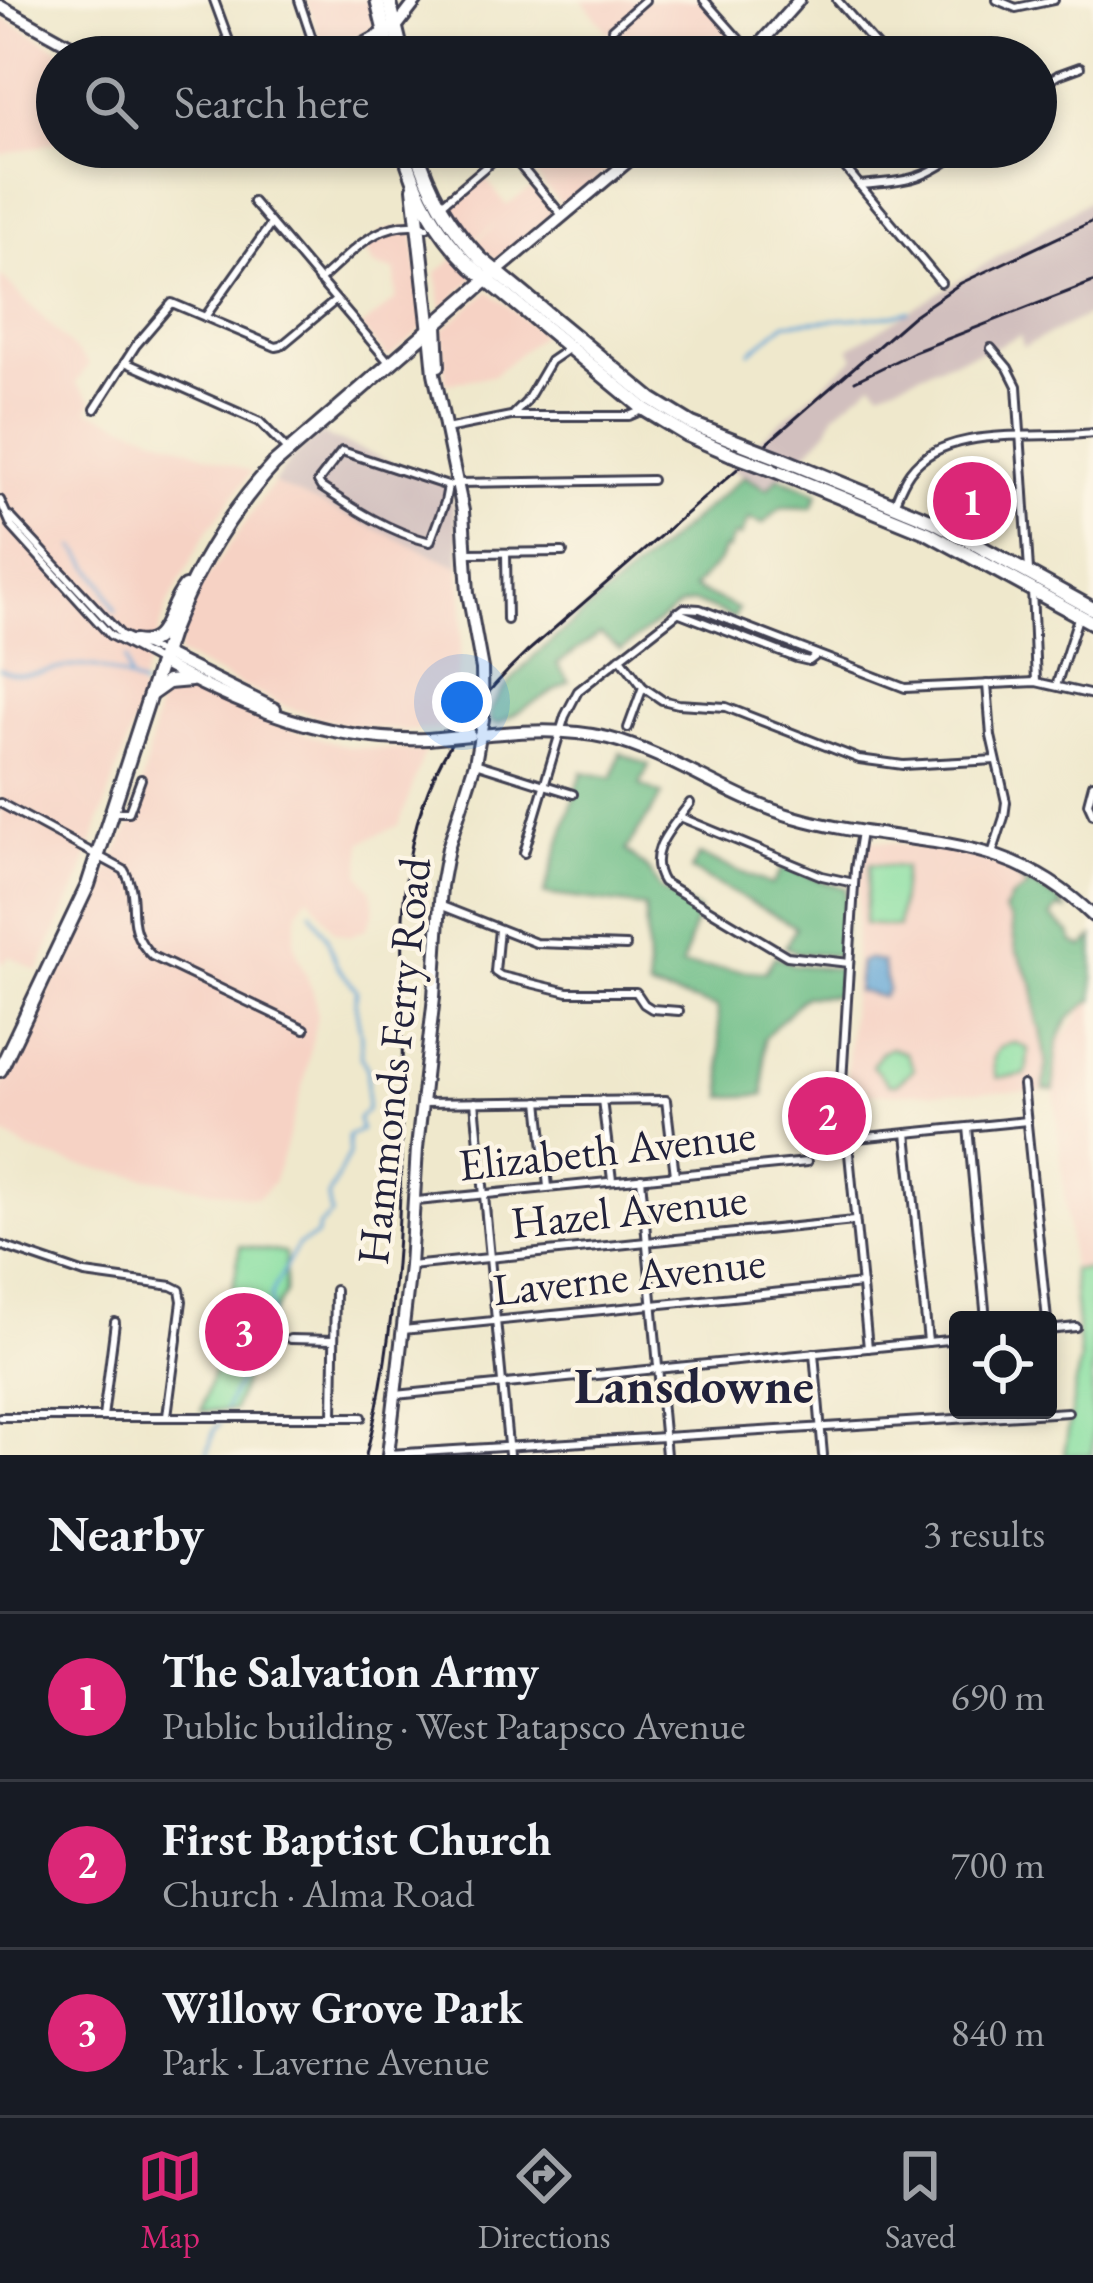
<!DOCTYPE html>
<html lang="en">
<head>
<meta charset="utf-8">
<style>
  body { margin:0; font-family:"EB Garamond",serif; background:#20242c; color:#f1f3f6 }
  .controls { position:absolute; right:36px; bottom:36px; display:grid; overflow:hidden; border-radius:12px; box-shadow:0 6px 18px #0003 }
  .controls button { width:108px; height:108px; display:grid; place-items:center; padding:0; border:0; border-bottom:3px solid #363941; background:#171b24; color:#f1f3f6; font:60px sans-serif }
  .you { position:absolute; left:462px; top:702px; width:42px; height:42px; margin:-30px; border:9px solid #fff; border-radius:50%; background:#1a73e8; box-shadow:0 0 0 18px #1a73e833 }
  .badge { display:grid; place-items:center; width:78px; height:78px; border-radius:50%; background:#db2777; color:#fff; font-size:39px; font-weight:700 }
  .pin { position:absolute; translate:-50% -50%; border:6px solid #fff; box-shadow:0 3px 12px #0006 }
  .list { margin:0; padding:0; list-style:none }
  h2 { display:flex; justify-content:space-between; align-items:center; height:156px; margin:0; padding:0 48px; font-size:51px }
  h2 small { font-size:39px; font-weight:400; color:#9ea1a6 }
  .list li { display:grid; grid-template-columns:78px 1fr auto; gap:36px; align-items:center; box-sizing:border-box; height:168px; padding:0 48px; border-top:3px solid #363941 }
  .list b { display:block; font-size:45px; white-space:nowrap }
  .list p { margin:0; font-size:39px; white-space:nowrap; color:#9ea1a6 }
  .list em { font-size:39px; font-style:normal; color:#9ea1a6 }
  .icon { flex:none; width:66px; height:66px; fill:none; stroke:currentColor; stroke-width:2; stroke-linecap:round; stroke-linejoin:round }
  .map { position:relative; flex:none; width:1093px; height:1455px; overflow:hidden }
  .search { position:absolute; background:#171b24; box-shadow:0 6px 18px #0003; left:36px; right:36px; top:36px; height:132px; display:flex; align-items:center; gap:30px; box-sizing:border-box; padding:0 42px; border-radius:66px; color:#9ea1a6; font-size:45px }
  .sheet { height:660px; background:#171b24 }
  nav { display:flex; justify-content:space-around; align-items:center; box-sizing:border-box; height:168px; border-top:3px solid #363941; background:#171b24; font-size:33px; color:#9ea1a6 }
  nav a { display:grid; justify-items:center; gap:6px }
  nav .on { color:#db2777 }
  .map>svg:first-child { display:block }
  .built { fill:#f6d2c4 }
  .industrial { fill:#d1bfbe }
  .green { fill:#89dfa2; stroke:#56806e; stroke-width:3 }
  .forest { fill:#6ebe88; stroke:#487062; stroke-width:3 }
  .water { fill:#61a5d6; stroke:#426488; stroke-width:3 }
  .lines { fill:none; stroke-linecap:round; stroke-linejoin:round }
  .stream { stroke:#61a5d6; stroke-width:3 }
  .street-casing { stroke:#414051; stroke-width:12 }
  .secondary-casing { stroke:#414051; stroke-width:16 }
  .primary-casing { stroke:#414051; stroke-width:18 }
  .street { stroke:#fff; stroke-width:6 }
  .secondary { stroke:#fff; stroke-width:10 }
  .primary { stroke:#fff; stroke-width:12 }
  .rail { stroke:#22223b; stroke-width:3 }
  .secondary-bridge-casing { stroke:#414051; stroke-width:16; stroke-linecap:butt }
  .primary-bridge-casing { stroke:#414051; stroke-width:18; stroke-linecap:butt }
  .secondary-bridge { stroke:#fff; stroke-width:10 }
  .primary-bridge { stroke:#fff; stroke-width:12 }
  .labels { text-anchor:middle; dominant-baseline:central; stroke-width:9; stroke-linejoin:round; paint-order:stroke }
  .street-label { font-size:45px; fill:#22223b; stroke:#fcf5e5 }
  .quarter-label { font-size:51px; font-weight:bold; fill:#22223b; stroke:#fcf5e5 }
</style>
</head>
<body>
<div class="map">
<svg width="1093" height="1455" viewBox="0 0 1093 1455">
  <rect width="100%" height="100%" fill="#fcf5e5"/>
  <filter id="ink" filterUnits="userSpaceOnUse"><feTurbulence type="fractalNoise" baseFrequency=".00833" numOctaves="2"/><feDisplacementMap in="SourceGraphic" scale="24" xChannelSelector="R" yChannelSelector="G"/><feConvolveMatrix kernelMatrix="1 2 1 2 8 2 1 2 1" color-interpolation-filters="sRGB"/></filter>
  <filter id="wash" filterUnits="userSpaceOnUse"><feTurbulence type="fractalNoise" baseFrequency=".004" numOctaves="4" result="noise"/><feDisplacementMap in="SourceGraphic" scale="48" xChannelSelector="R" yChannelSelector="G"/><feGaussianBlur stdDeviation="2.7" result="paint"/><feColorMatrix in="noise" values="0 0 0 0 0 0 0 0 0 0 0 0 0 0 0 0 0 1.4 0 .05"/><feComposite in="paint" operator="in"/></filter>
  <g filter="url(#wash)">
    <rect width="100%" height="100%" fill="#efe8cc"/>
    <!-- built -->
    <g class="built">
      <path d="M306,0h63l7,27 -50,28z"/>
      <path d="M582,0h122l40,49 -9,8h-107z"/>
      <path d="M0,16l73,41h-16v85l-57,13z"/>
      <path d="M524,147h90l9,10 -59,52 -47,-56z"/>
      <path d="M484,176l22,29 27,-17 22,25 -59,48 -20,-19 22,-20 -24,18 -25,-34z"/>
      <path d="M413,226l11,101 -36,31 -27,-30 35,-29 -1,-28 -20,-5 -12,-18 21,-18z"/>
      <path d="M456,257l20,20 -34,32 -6,-36z"/>
      <path d="M0,275l89,89 -13,19 17,18 -6,9 164,62 -47,64 -36,68 -28,85 3,7 -63,183 -42,92 -29,-15 -6,8 -3,-2z"/>
      <path d="M489,291l53,43 -48,41 -49,9 -3,-54z"/>
      <path d="M273,483l187,84 3,41 -3,45 -4,32 -11,22 11,21 -51,3 -65,-7 -54,-17 -108,-52 3,-28 16,-35z"/>
      <path d="M185,685l56,26 54,20 54,16 76,4 -26,74 -37,17 -2,32 12,17 2,13 -1,11 -7,14 -17,7 -15,-4 -24,-36 -5,3 -7,12 -4,28 4,17 16,38 3,21 -12,63 -24,83 -8,21 -10,12 -8,4 -177,-33 -49,-15 -29,-18v-43l136,-276 22,-107 8,-12z"/>
      <path d="M870,840l91,12 45,14 38,20 9,164 40,-55v274l-21,1 -18,-179 -208,3 14,-225 3,-24z"/>
    </g>
    <!-- industrial -->
    <g class="industrial">
      <path d="M1093,198v115l-70,34 -3,-12 -25,12 -47,15 -67,28 -8,-8 -38,31 -7,16 -17,19 -44,41 -39,-22 127,-110 -6,-9z"/>
      <path d="M321,434l128,51 10,55 1,27 -187,-84 20,-26z"/>
    </g>
    <!-- green -->
    <g class="green">
      <path d="M870,864l34,3 -6,60 -34,-3z"/>
      <path d="M1016,1043l12,6 -1,22 -3,4 -27,3c-8,-18 -3,-34 19,-35z"/>
      <path d="M891,1048l15,5 8,16 -18,15h-7l-17,-18 8,-13z"/>
      <path d="M240,1246l45,7v40l-25,42 -27,76h-32l26,-84z"/>
      <path d="M1092,1269l1,186h-29l16,-96 -8,-89z"/>
    </g>
    <!-- forest -->
    <g class="forest">
      <path d="M744,476l23,13 12,-12 39,16 -6,15 -30,-1 -19,17 -14,-5 -9,18 -6,-2 -6,14 -4,-1 -6,14 -25,26 45,21 -4,9 -40,-16 -15,4 -58,44 -21,-16 -43,30 12,18 -71,42 -7,-2 -1,-11 11,-19 33,-36z"/>
      <path d="M620,753l29,12 -9,20 22,10 -36,55 22,20 12,19 38,22 -16,55 83,6 10,-16 19,9 46,4 -3,27h-32l-41,42v57l-40,2 -7,-90 -68,-18 -4,-82 -101,-13 38,-122 31,6z"/>
      <path d="M699,855l73,30 12,-19 43,17 19,5 -5,68 -42,-3 -14,-6 11,-20 -105,-57z"/>
      <path d="M1020,876l39,25 7,9 -8,-2 -7,9 19,16 3,10 11,4 9,-10v63c-8,6 -18,12 -24,19 -16,22 -14,46 -15,71l-10,-1 2,-24 -5,-36 -4,-6 -3,-37 -18,-36 -5,-29 -7,-10 7,-13 17,-11 -9,-7z"/>
    </g>
    <!-- water -->
    <path class="water" d="M866,959l16,3 6,27 -5,8 -26,-6 3,-29z"/>
    <g class="lines">
      <!-- stream -->
      <g class="stream">
        <path d="M750,352l36,-29 100,-7 23,-5"/>
        <path d="M75,547l28,37 13,27"/>
        <path d="M125,659l4,18"/>
        <path d="M0,669c28,14 50,-2 78,-3 23,-1 45,10 65,21"/>
        <path d="M225,1409l26,-55 21,-31 -1,-27 3,-8 24,-43 18,-9 3,-10 12,-11 -3,-18 21,-43 -1,-18 13,-6 -3,-11 9,-9v-42l-6,-11v-21l-6,-34 2,-12 -20,-24 -10,-28 -16,-27"/>
        <path d="M207,1455l7,-25 6,-7"/>
      </g>
    </g>
  </g>
  <g filter="url(#ink)">
    <g class="lines">
      <defs>
        <g id="street">
          <path d="M214,0l21,57"/>
          <path d="M299,0l19,57"/>
          <path d="M704,0l48,54"/>
          <path d="M837,0l49,57"/>
          <path d="M997,0l19,8 38,-8"/>
          <path d="M612,29l33,-29"/>
          <path d="M1036,89l22,-14 22,-8"/>
          <path d="M828,147l113,136"/>
          <path d="M506,149l55,65"/>
          <path d="M859,185c52,-4 66,-5 108,-38"/>
          <path d="M253,202l135,159"/>
          <path d="M443,203l66,-56"/>
          <path d="M319,281c33,-28 60,-65 108,-54"/>
          <path d="M205,317l66,-93"/>
          <path d="M991,348l17,20 9,18 12,184"/>
          <path d="M125,362l135,60 28,29"/>
          <path d="M95,409l41,-64 36,-42 104,44 5,-1 54,-45"/>
          <path d="M514,414l12,-12 24,-41 19,-13"/>
          <path d="M446,429l65,-13h118l14,-6"/>
          <path d="M448,486l-106,-35 -24,31 3,5c33,22 69,45 109,55l15,-40 3,-16 9,-3 195,-3"/>
          <path d="M0,500l12,27 98,108 48,26"/>
          <path d="M893,507c5,-12 9,-24 17,-35 36,-49 129,-32 183,-39"/>
          <path d="M10,516l111,119 42,19"/>
          <path d="M467,553l96,-1"/>
          <path d="M506,553l1,67"/>
          <path d="M1032,589l4,93"/>
          <path d="M677,612l119,46 13,3 8,-6"/>
          <path d="M620,657l23,30 19,13 16,4 48,3 133,52 44,6 93,-5"/>
          <path d="M987,684l4,52 15,66 -2,15 -12,37"/>
          <path d="M1056,686l22,-68"/>
          <path d="M628,728l15,-41"/>
          <path d="M475,763l98,31"/>
          <path d="M1093,784l-5,19 5,11"/>
          <path d="M0,803l124,67c19,32 -4,54 28,86l153,73"/>
          <path d="M690,803c-17,24 -46,49 -27,79l124,74 62,7"/>
          <path d="M115,812h14l12,-33"/>
          <path d="M680,817l142,59 32,7"/>
          <path d="M861,832l-6,37 -13,213 26,266"/>
          <path d="M524,853l41,-137 13,-25 106,-83 16,1 205,79 131,-6 57,13"/>
          <path d="M442,906l94,37 90,3"/>
          <path d="M499,929l-4,43 6,4 67,16h68l8,12 8,5 27,2"/>
          <path d="M1023,1085l24,235"/>
          <path d="M602,1100l10,80"/>
          <path d="M539,1101l9,86"/>
          <path d="M475,1102l34,353"/>
          <path d="M422,1103l244,-3 9,75"/>
          <path d="M968,1127l18,193"/>
          <path d="M907,1133l21,209"/>
          <path d="M847,1139l180,-18"/>
          <path d="M641,1178l25,277"/>
          <path d="M417,1201l390,-39"/>
          <path d="M0,1245l85,29 87,12 8,4 2,11 -15,115"/>
          <path d="M410,1266l444,-45"/>
          <path d="M403,1330l459,-46"/>
          <path d="M1048,1330l28,-3"/>
          <path d="M290,1339l44,1"/>
          <path d="M814,1353l9,102"/>
          <path d="M396,1395l562,-56"/>
          <path d="M333,1416l2,-126"/>
          <path d="M0,1417h362"/>
          <path d="M103,1417l12,-95"/>
          <path d="M389,1454l679,-42"/>
        </g>
        <g id="secondary">
          <path d="M0,6l92,51"/>
          <path d="M340,57l57,-31 20,-26"/>
          <path d="M748,57l51,-57"/>
          <path d="M496,272l149,-125"/>
          <path d="M437,325l2,41"/>
          <path d="M430,332l4,41 29,138 5,82 14,76"/>
          <path d="M164,654l111,55"/>
          <path d="M161,663c81,45 172,80 267,76"/>
          <path d="M480,735c43,-4 86,-7 128,3 65,17 121,60 186,79 112,33 206,8 299,99"/>
          <path d="M388,1455l22,-189 7,-118 17,-151 7,-111 7,-38 27,-85 8,-44"/>
        </g>
        <g id="primary">
          <path d="M377,0l14,57"/>
          <path d="M389,0l14,57"/>
          <path d="M403,147c12,46 35,87 69,120l172,142 43,26 44,19"/>
          <path d="M416,147c12,43 34,80 65,112l170,140 41,25 51,20"/>
          <path d="M414,188l16,144"/>
          <path d="M782,459l153,63 158,87"/>
          <path d="M771,469l157,64 165,90"/>
          <path d="M134,642c34,7 32,-32 51,-55"/>
          <path d="M151,694l17,-12 23,-2"/>
          <path d="M0,1070l88,-185 82,-252c24,-61 59,-120 104,-169l222,-192"/>
        </g>
      </defs>
      <!-- street casing -->
      <use href="#street" class="street-casing"/>
      <!-- secondary casing -->
      <use href="#secondary" class="secondary-casing"/>
      <!-- primary casing -->
      <use href="#primary" class="primary-casing"/>
      <!-- street -->
      <use href="#street" class="street"/>
      <!-- secondary -->
      <use href="#secondary" class="secondary"/>
      <!-- primary -->
      <use href="#primary" class="primary"/>
      <!-- rail -->
      <g class="rail">
        <path d="M855,381l59,-29 179,-70"/>
        <path d="M366,1455c45,-176 34,-357 37,-537 4,-111 42,-189 123,-265l387,-337 48,-33 132,-62"/>
      </g>
      <defs>
        <g id="secondary-bridge">
          <path d="M482,669l1,50"/>
          <path d="M428,739l42,-4"/>
        </g>
        <g id="primary-bridge">
          <path d="M743,444l39,15"/>
          <path d="M731,454l40,15"/>
        </g>
      </defs>
      <!-- secondary-bridge casing -->
      <use href="#secondary-bridge" class="secondary-bridge-casing"/>
      <!-- primary-bridge casing -->
      <use href="#primary-bridge" class="primary-bridge-casing"/>
      <!-- secondary-bridge -->
      <use href="#secondary-bridge" class="secondary-bridge"/>
      <!-- primary-bridge -->
      <use href="#primary-bridge" class="primary-bridge"/>
    </g>
  </g>
  <g class="labels">
    <!-- street labels -->
    <g class="street-label">
      <text transform="translate(393 1061) rotate(-84)">Hammonds Ferry Road</text>
      <text transform="translate(607 1149) rotate(-6)">Elizabeth Avenue</text>
      <text transform="translate(629 1210) rotate(-6)">Hazel Avenue</text>
      <text transform="translate(629 1275) rotate(-6)">Laverne Avenue</text>
    </g>
    <!-- quarter labels -->
    <g class="quarter-label">
      <text x="694" y="1385">Lansdowne</text>
    </g>
  </g>
</svg>
<div class="controls">
<button><svg class="icon" aria-label="locate" viewBox="0 0 24 24"><circle cx="12" cy="12" r="6"/><path d="M12 2v4M12 18v4M2 12h4M18 12h4"/></svg></button>
</div>
<div class="you"></div>
<div class="pin badge" style="left:972px;top:501px">1</div>
<div class="pin badge" style="left:827px;top:1116px">2</div>
<div class="pin badge" style="left:244px;top:1332px">3</div>
<div class="search"><svg class="icon" aria-label="search" viewBox="0 0 24 24"><circle cx="10" cy="10" r="6"/><path d="M15 15l6 6"/></svg>Search here</div>
</div>
<section class="sheet">
<h2>Nearby<small>3 results</small></h2>
<ul class="list">
<li><span class="badge">1</span><div><b>The Salvation Army</b><p>Public building · West Patapsco Avenue</p></div><em>690 m</em></li>
<li><span class="badge">2</span><div><b>First Baptist Church</b><p>Church · Alma Road</p></div><em>700 m</em></li>
<li><span class="badge">3</span><div><b>Willow Grove Park</b><p>Park · Laverne Avenue</p></div><em>840 m</em></li>
</ul>
</section>
<nav>
<a class="on"><svg class="icon" aria-label="map" viewBox="0 0 24 24"><path d="M3 6l6-2 6 2 6-2v14l-6 2-6-2-6 2zM9 4v14M15 6v14"/></svg>Map</a>
<a><svg class="icon" aria-label="directions" viewBox="0 0 24 24"><path d="M12 3l9 9-9 9-9-9zM9 14v-3h6M13 9l2 2-2 2"/></svg>Directions</a>
<a><svg class="icon" aria-label="saved" viewBox="0 0 24 24"><path d="M7 4h10v16l-5-4-5 4z"/></svg>Saved</a>
</nav>
</body>
</html>
